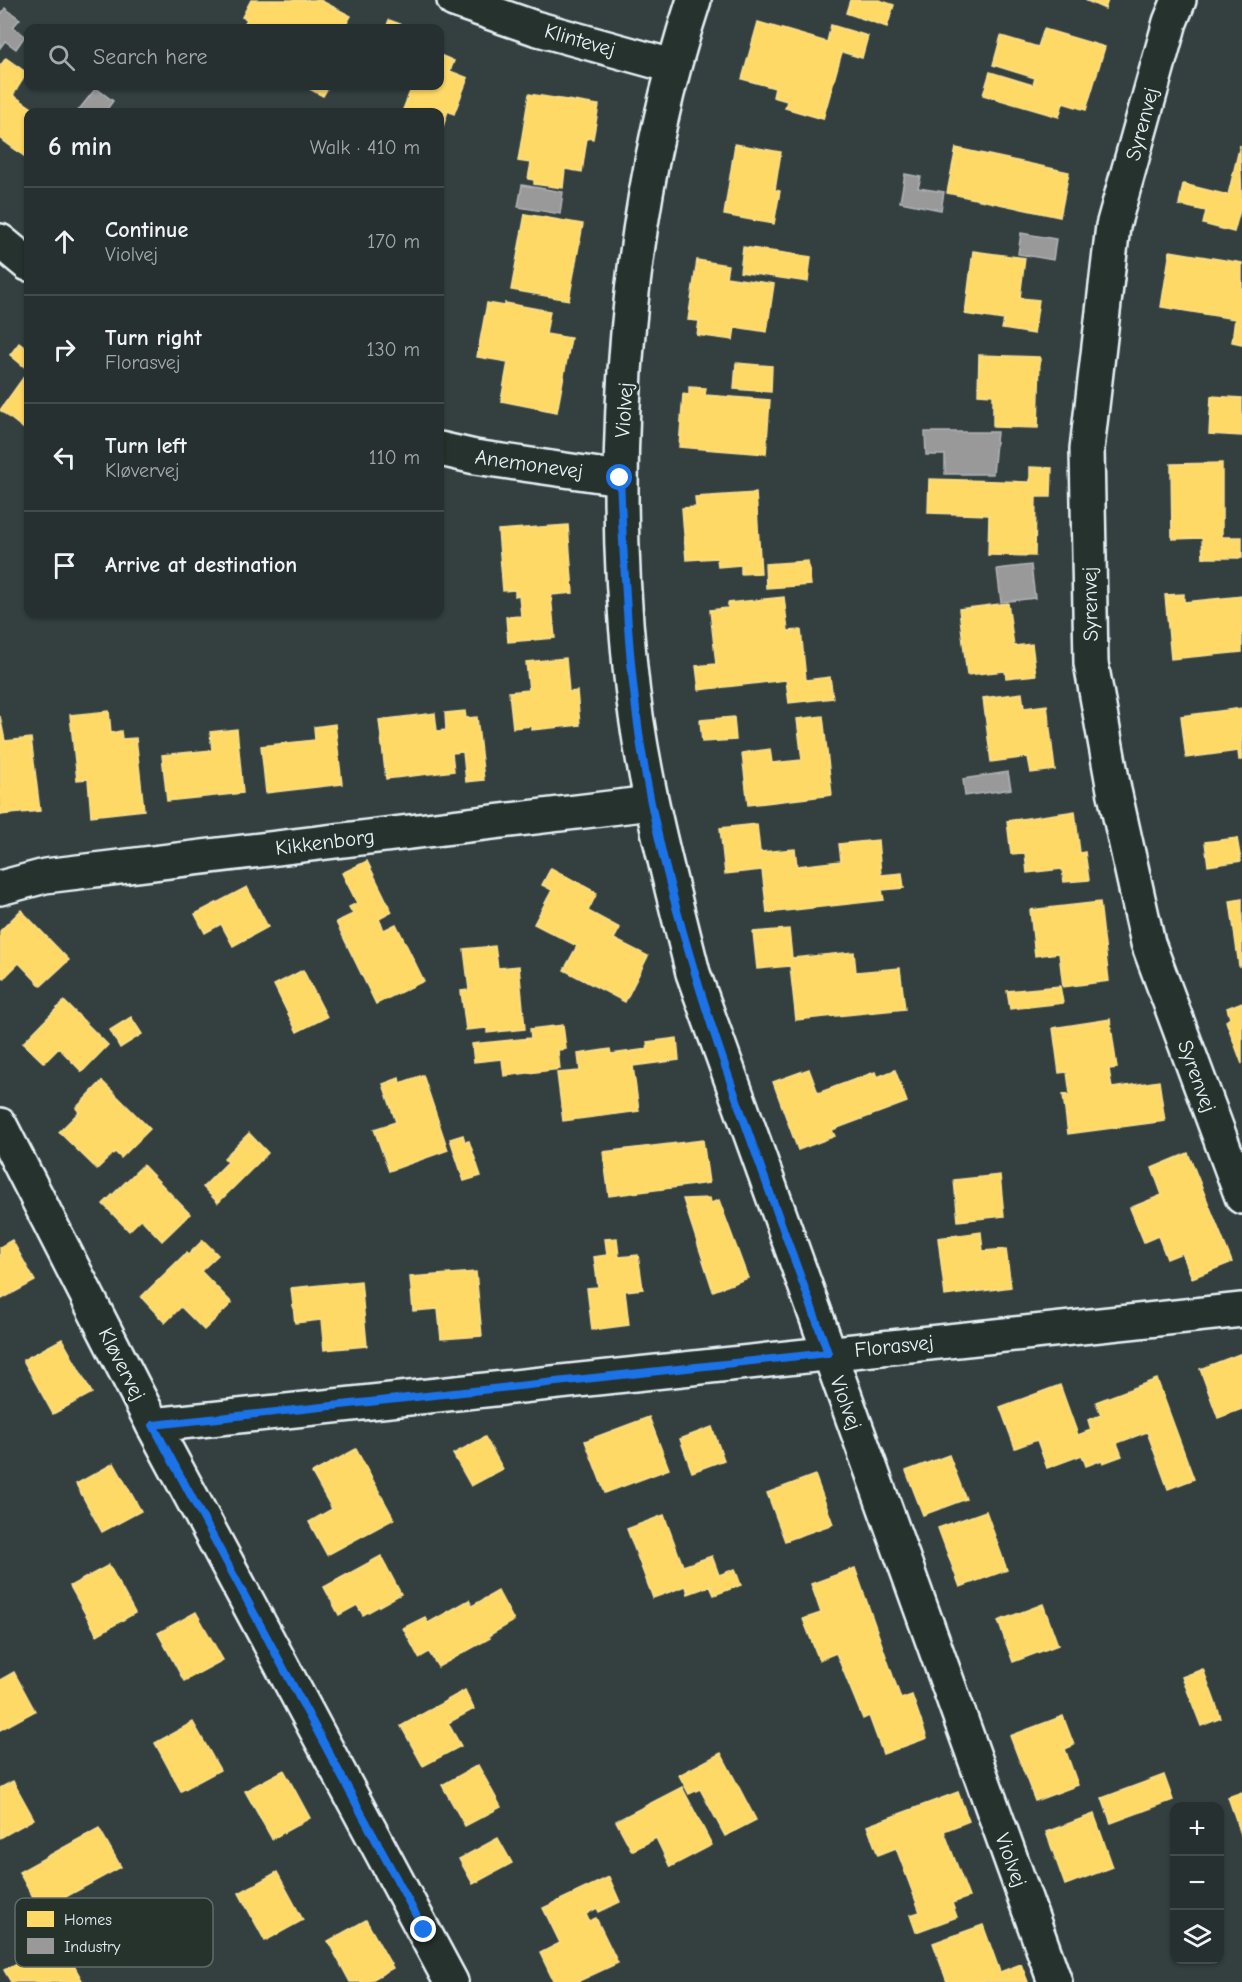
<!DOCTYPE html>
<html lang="en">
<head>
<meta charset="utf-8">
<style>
  body { margin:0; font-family:"Comic Neue",sans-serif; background:#333c3c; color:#f1f3f6 }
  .controls { position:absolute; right:18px; bottom:18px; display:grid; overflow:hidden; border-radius:12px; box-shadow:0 2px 4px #0004 }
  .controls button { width:54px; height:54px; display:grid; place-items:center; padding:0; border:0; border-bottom:2px solid #434b4c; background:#273030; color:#f1f3f6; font:30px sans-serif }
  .stop { position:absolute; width:18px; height:18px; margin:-14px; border:4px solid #1a73e8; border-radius:50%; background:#fff }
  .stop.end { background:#1a73e8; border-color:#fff; box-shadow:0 2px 6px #0008 }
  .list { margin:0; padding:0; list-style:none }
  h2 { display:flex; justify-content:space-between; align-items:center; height:78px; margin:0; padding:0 24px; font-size:26px }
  h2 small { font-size:20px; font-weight:400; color:#a4a9ab }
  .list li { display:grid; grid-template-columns:39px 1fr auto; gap:18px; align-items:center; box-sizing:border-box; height:108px; padding:0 24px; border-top:2px solid #434b4c }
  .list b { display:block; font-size:22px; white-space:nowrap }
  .list p { margin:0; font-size:20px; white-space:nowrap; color:#a4a9ab }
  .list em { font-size:20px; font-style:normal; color:#a4a9ab }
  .icon { flex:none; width:33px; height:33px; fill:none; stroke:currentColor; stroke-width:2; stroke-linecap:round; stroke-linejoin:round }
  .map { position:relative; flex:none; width:1242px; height:1982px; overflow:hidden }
  .search { position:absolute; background:#273030; box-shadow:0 2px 4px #0004; left:24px; top:24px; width:420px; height:66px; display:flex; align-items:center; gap:15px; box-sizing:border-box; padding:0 21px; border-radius:12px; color:#a4a9ab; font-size:22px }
  .panel { position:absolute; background:#273030; box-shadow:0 2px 4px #0004; left:24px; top:108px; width:420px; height:510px; border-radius:12px }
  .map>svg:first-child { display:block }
  .homes { fill:#ffd966; stroke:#f8e092; stroke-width:1.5 }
  .industry { fill:#999; stroke:#b1b3b6; stroke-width:1.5 }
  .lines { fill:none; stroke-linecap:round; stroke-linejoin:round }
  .street-casing { stroke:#e8f1f8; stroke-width:38 }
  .street { stroke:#26332d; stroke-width:33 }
  .route { stroke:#1a73e8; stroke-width:8 }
  .labels { text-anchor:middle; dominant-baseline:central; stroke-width:6; stroke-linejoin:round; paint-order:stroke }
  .street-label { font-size:21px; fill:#e8f1f8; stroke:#26332d }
  .key { fill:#26332d; stroke:#606c6a; stroke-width:1.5 }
  .key-label { font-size:16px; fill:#e8f1f8 }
</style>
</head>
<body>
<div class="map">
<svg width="1242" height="1982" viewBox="0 0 1242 1982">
  <rect width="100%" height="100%" fill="#344040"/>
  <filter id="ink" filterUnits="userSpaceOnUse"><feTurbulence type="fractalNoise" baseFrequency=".0167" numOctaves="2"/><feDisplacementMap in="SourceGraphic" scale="12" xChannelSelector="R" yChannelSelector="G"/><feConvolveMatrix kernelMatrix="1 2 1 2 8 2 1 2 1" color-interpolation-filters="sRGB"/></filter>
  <g filter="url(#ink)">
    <!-- homes -->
    <g class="homes">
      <path d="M251,0h69l31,16 -7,12h-102l5,-9 -5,-2z"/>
      <path d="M850,0h29l15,5 -7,22 -41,-14z"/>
      <path d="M1085,0h23l-3,9z"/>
      <path d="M389,20l22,8h-25z"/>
      <path d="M758,22l69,20 4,-17 37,11 -6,22 -20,-6 -19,67 -38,-11 2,-7 -14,-4 2,-9 -33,-9z"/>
      <path d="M1044,29l61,18 -19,63 -23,-7 -4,14 -76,-22 7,-23 43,13 2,-7 -42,-13 8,-29 37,11z"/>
      <path d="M440,55l14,6 -4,10 18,7 -14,36 -6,-3 -8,25v-24h-38l9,-23 -11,-3h40z"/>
      <path d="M6,58l21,15 -14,22 25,17h-10v47l-28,-21v-72z"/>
      <path d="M304,86h25l-6,10z"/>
      <path d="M529,94l70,11 -6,34 -6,-1 -5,34 -17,-3 -2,19 -29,-4v-4l-6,-1 3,-16 -13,-2z"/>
      <path d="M735,144l46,8 -6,38 5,1 -6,33 -50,-9z"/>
      <path d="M1240,145l2,58 -8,29 -31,-8 3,-13 -27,-6 4,-21 45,11z"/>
      <path d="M956,148l113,24 -9,45 -113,-24z"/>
      <path d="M525,214l58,10 -14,76 -58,-10z"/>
      <path d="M743,247l68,10 -3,25 -68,-10z"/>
      <path d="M973,251l52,7 -5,40 19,2 -5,34 -32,-5 2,-9 -39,-6z"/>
      <path d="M1170,251l72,12v81l-10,-2 3,-23 -74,-12z"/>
      <path d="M697,260l31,5 -2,12 48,7 -7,48 -32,-5 -2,13 -36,-5 2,-14 -11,-1z"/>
      <path d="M487,303l18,3v-3l45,8 -4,23 25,4 -14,74 -56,-11 7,-39 -31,-5z"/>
      <path d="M19,343l8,6 1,-2v23l-18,-15z"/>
      <path d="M979,355l61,2 -2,71 -45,-1v-32l-15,-1z"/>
      <path d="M736,363l36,3 -1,26 -37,-3z"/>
      <path d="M28,371v61l-28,-22z"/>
      <path d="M689,387l17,1 -1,7 65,5 -4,54 -87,-7 4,-53 6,1z"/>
      <path d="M1211,396l31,2v38l-33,-2z"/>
      <path d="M1222,463v74h20v21h-39l-1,-20 -30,1 -1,-75z"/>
      <path d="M1030,467l22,1 -1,29h-15l-1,59 -47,-1 1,-40 -61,-2 1,-34 101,3z"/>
      <path d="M756,493l5,80 -20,1v-9l-23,2 -1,-9 -31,2 -4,-52 14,-1 -1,-10z"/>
      <path d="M568,525l5,68 -22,2 4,43 -47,4 -2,-25 15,-1 -2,-21 -4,1v-6l-12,1 -5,-61z"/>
      <path d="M808,561l3,24 -45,3 -1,-24z"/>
      <path d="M1184,594v8l58,-6v56l-71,7 -6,-64z"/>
      <path d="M784,597l4,34 13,-1 5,50 24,-3 3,21 -44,5 -3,-23 -87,10 -3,-24 20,-2 -6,-54 18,-2v-5z"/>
      <path d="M1008,603l6,43 18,-2 4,31 -30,3 -1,-7 -38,4 -8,-66z"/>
      <path d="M566,658l3,34 8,-1 3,34 -48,5v-4l-19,2 -4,-36 20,-2 -3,-28z"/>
      <path d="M1022,693l2,15 23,-3 8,65 -24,3 -3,-16 -37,5 -8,-64z"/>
      <path d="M1242,708v52h-3l-1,-9 -52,7 -5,-42z"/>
      <path d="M109,711l2,22 10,-2 1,8 14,-1 8,72 -53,6 -3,-37 -11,1 -7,-65z"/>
      <path d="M465,711l1,7 11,-1 7,63 -18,2 -3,-30 -11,1 2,18 -68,8 -7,-59 56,-7 2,18 9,-1 -1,-17z"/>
      <path d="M0,716l5,25 26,-3 9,73 -40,4z"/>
      <path d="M823,716l9,79 -84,10 -6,-52 28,-4 2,14 30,-3 -5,-41z"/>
      <path d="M734,717l2,23 -34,2 -2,-22z"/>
      <path d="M335,724l7,60 -76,9 -5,-47 54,-6 -1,-13z"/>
      <path d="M237,729l6,64 -76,8 -5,-46 50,-5 -2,-18z"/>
      <path d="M1075,811l5,42 5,-1 4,28 -25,2 -2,-13 -35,4 -2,-20 -14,1 -4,-33z"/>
      <path d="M757,824l3,28 35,-3 2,17 44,-5 -2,-17 39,-4 3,35 21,-2 2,15 -22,2 2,10 -117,13 -5,-43 -37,4 -5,-46z"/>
      <path d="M1237,838l4,23 -33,5 -3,-24z"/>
      <path d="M367,861l25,51 -13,7 5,11 12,-6 28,57 -48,23 -40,-82 17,-8 -4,-7 8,-4 -15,-30z"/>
      <path d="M551,868l46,25 -9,18 32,17 -6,11 34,17 -23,46 -61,-32 13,-24 -43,-22 18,-34 -10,-5z"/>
      <path d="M247,887l21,40 -35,19 -12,-22 -16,9 -10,-19z"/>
      <path d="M1242,899v67h-3l-9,-65z"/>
      <path d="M1100,902l9,79 -46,6 -4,-34 -24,3 -5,-46z"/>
      <path d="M21,910l48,50 -28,26 -22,-23 -15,15 -4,-4v-43z"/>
      <path d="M789,929l3,29 62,-6 2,20 44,-4 5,41 -109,11 -6,-54 -33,3 -4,-37z"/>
      <path d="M495,946l3,22 21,-2 6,63 -38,4v-5l-21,2 -5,-39 8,-1 -5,-41z"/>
      <path d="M303,970l24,47 -30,15 -23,-47z"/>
      <path d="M1060,986l3,17 -53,6 -3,-18z"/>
      <path d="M64,1001l44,44 -26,27 -23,-24 -15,15 -21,-20z"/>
      <path d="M1242,1002v62l-16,-43 4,-3 -3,-10z"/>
      <path d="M131,1017l11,17 -22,14 -10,-18z"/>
      <path d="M1110,1019l7,49 -8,1 3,19 47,-7 6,40 -97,13 -5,-39 7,-1 -3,-22 -8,1 -6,-45z"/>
      <path d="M563,1025l3,24 -8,1 2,19 -56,7 -2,-17 -28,3 -2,-18 59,-6 -1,-9z"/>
      <path d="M677,1038l2,22 -46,6 6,45 -76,10 -6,-48 23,-2 -2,-17 32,-5 1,5 37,-5 -1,-7z"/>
      <path d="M809,1069l9,24 57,-21 2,5 18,-7 12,32 -75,28 3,6 -37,14 -25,-68z"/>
      <path d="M423,1075l25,75 -59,21 -15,-42 22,-7 -13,-38 16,-6 1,5z"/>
      <path d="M102,1081l48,48 -29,29 -6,-6 -18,17 -38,-37 20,-20 -3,-4z"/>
      <path d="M249,1133l19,20 -50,50 -15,-16 25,-25 -4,-4z"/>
      <path d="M463,1135l2,7 4,-1 12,35 -17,5 -14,-42z"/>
      <path d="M703,1140l6,43 -100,13 -6,-44z"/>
      <path d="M1188,1153l44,109 -40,16 -10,-25 -15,6 -9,-23 -14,6 -14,-34 32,-13 -10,-27z"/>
      <path d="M143,1165l47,49 -28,27 -21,-22 -12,12 -26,-27z"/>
      <path d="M1000,1175l4,41 -46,5 -4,-41z"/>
      <path d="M710,1198l1,5 8,-3 29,78 -35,13 -30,-92z"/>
      <path d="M981,1232l2,19 23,-2 5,38 -66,9 -7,-58z"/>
      <path d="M617,1238l2,19 19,-2 5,34 -18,2 4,34 -37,5 -5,-42 11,-1 -4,-30 13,-2 -2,-16z"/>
      <path d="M12,1240l23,41 -35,19v-53z"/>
      <path d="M203,1240l15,15 -17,16 31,32 -28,27 -23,-23 -16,16 -24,-26 45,-44 2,2z"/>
      <path d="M476,1272l6,64 -41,3 -3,-30 -25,2 -3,-34z"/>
      <path d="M361,1281l6,65 -43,4 -3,-30 -26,3 -4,-35z"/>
      <path d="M62,1339l30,54 -39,21 -30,-54z"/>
      <path d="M1242,1353v56l-24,9 -18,-49z"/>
      <path d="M1157,1379l37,100 -26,10 -21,-57 -30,11 5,13 -19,7 -1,-3 -16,6 -4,-11 -35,13 -10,-28 -22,8 -15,-41 60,-22 18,50 13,-5 -3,-10 13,-5 -5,-13z"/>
      <path d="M649,1417l20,52 -64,24 -20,-52z"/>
      <path d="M712,1427l12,33 -32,12 -12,-33z"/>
      <path d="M485,1437l18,32 -32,17 -18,-32z"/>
      <path d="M356,1449l38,70 -67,36 -18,-33 23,-13 -20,-36z"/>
      <path d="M949,1455l17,44 -43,16 -17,-44z"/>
      <path d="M114,1463l27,48 -39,21 -26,-48z"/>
      <path d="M815,1475l18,49 -48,17 -18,-48z"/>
      <path d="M986,1511l21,59 -47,17 -22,-59z"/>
      <path d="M664,1515l19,51 29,-10 7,19 16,-6 6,16 -27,10 -4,-9 -22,8 -2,-8 -33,12 -26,-69z"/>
      <path d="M381,1556l20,38 -38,21 -6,-10 -18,10 -15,-28z"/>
      <path d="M109,1565l26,48 -38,22 -27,-49z"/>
      <path d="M855,1568l46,131 11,-4 15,43 -44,16 -14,-38 -6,3 -27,-66 -17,7 -16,-41 18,-6 -10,-29z"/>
      <path d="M498,1591l16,30 -26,15 2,2 -52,29 -9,-15 -10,6 -16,-30 22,-11 3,6 41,-23 3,6z"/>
      <path d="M1043,1604l15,41 -45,17 -15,-41z"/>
      <path d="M196,1612l27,48 -39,21 -26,-48z"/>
      <path d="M1203,1669l18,49 -20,8 -19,-49z"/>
      <path d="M14,1672l21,39 -35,19v-50z"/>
      <path d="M465,1690l9,19 -26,14 13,23 -38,20 -22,-40z"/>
      <path d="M1063,1716l11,29 -9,4 13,36 -43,16 -25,-65z"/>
      <path d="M193,1722l27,48 -39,21 -26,-48z"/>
      <path d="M721,1753l35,67 -31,16 -25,-47 -11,5 -10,-19z"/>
      <path d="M478,1765l23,42 -36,19 -23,-41z"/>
      <path d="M284,1770l26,48 -38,21 -27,-48z"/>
      <path d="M1164,1775l9,25 -62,23 -9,-25z"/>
      <path d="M13,1781l21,38 -34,19v-50z"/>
      <path d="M682,1787l30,58 -42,22 -14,-29 -24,13 -16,-30z"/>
      <path d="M958,1792l11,29 -25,10 25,66 -17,6 5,14 -41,15 -6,-17 10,-3 -24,-64 -18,7 -11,-29z"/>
      <path d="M1242,1792v45l-14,-40z"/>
      <path d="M1094,1814l19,53 -48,18 -19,-53z"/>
      <path d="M99,1828l22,39 -81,44 -21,-39z"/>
      <path d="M498,1838l14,25 -39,21 -14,-25z"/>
      <path d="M277,1872l26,48 -38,21 -26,-48z"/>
      <path d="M609,1877l11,25 -21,10 -2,-4 -11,6 3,7 7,-3 22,45 -41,19h-23l-14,-29 20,-10 -17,-35z"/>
      <path d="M366,1920l27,48 -25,14h-18l-22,-41z"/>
      <path d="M983,1925l17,47 21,-8 7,18h-81l-14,-39z"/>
      <path d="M44,1949l6,11 16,-9 17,31h-72l-7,-12z"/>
    </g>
    <!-- industry -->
    <g class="industry">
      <path d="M5,8l15,11 -7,8 12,9 -9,13 -11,-8 -5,7v-32z"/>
      <path d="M96,88l17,13 -8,11h-28z"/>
      <path d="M905,174l16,3 -3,11 26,4 -3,18 -41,-8z"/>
      <path d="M522,185l41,7 -3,22 -42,-7z"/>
      <path d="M1021,233l35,6 -3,21 -35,-6z"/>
      <path d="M925,432h72l-4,42h-48v-19h-19z"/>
      <path d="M1031,565l4,33 -34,4 -4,-33z"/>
      <path d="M1008,772l3,17 -46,7 -2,-17z"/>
    </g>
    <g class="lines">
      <defs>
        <g id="street">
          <path d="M454,0l81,28 137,38"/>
          <path d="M694,0c-68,206 -86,451 -64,667 10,104 38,205 63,306l362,1009"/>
          <path d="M1179,0l-9,22 -57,204 -26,223 4,214 23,127 34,153 94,254"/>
          <path d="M0,241l28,23"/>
          <path d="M440,449l35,8 145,21"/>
          <path d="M0,888l45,-12 606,-73"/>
          <path d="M0,1125l153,300 298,557"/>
          <path d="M153,1425l1089,-115"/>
        </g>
      </defs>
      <!-- street casing -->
      <use href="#street" class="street-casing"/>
      <!-- street -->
      <use href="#street" class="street"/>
    </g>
  </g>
  <g class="lines" filter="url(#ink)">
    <!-- route -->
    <path class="route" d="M424,1930l-271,-505 675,-72c-64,-181 -138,-361 -177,-550 -22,-107 -26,-216 -31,-325"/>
  </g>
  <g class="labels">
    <!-- street labels -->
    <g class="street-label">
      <text transform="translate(580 40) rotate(16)">Klintevej</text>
      <text transform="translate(1142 124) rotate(-75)">Syrenvej</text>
      <text transform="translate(624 410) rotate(-86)">Violvej</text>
      <text transform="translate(529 464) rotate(8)">Anemonevej</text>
      <text transform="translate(1090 604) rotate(-91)">Syrenvej</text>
      <text transform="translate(325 842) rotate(-7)">Kikkenborg</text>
      <text transform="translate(1197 1076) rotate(70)">Syrenvej</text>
      <text transform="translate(894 1346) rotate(-6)">Florasvej</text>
      <text transform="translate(122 1364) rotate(63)">Kløvervej</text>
      <text transform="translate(846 1403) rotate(70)">Violvej</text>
      <text transform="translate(1011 1860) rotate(70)">Violvej</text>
    </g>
  </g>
  <!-- legend -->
  <rect x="15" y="1898" width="198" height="69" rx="9" class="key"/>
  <rect x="27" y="1911" width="27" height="16" fill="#ffd966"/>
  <rect x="27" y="1938" width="27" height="16" fill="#999"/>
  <g class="key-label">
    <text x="64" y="1925">Homes</text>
    <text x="64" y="1952">Industry</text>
  </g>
</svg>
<div class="controls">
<button>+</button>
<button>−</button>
<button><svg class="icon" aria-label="layers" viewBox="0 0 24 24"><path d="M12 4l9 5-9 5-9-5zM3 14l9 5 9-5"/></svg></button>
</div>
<div class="stop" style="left:620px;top:478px"></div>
<div class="stop end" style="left:424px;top:1930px"></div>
<div class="search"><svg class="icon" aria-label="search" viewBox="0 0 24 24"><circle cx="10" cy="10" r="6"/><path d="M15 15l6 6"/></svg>Search here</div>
<section class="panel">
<h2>6 min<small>Walk · 410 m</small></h2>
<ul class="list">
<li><svg class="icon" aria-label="ahead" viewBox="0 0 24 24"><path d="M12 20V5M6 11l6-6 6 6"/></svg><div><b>Continue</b><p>Violvej</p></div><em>170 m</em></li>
<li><svg class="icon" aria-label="right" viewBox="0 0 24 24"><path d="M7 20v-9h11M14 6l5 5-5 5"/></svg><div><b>Turn right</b><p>Florasvej</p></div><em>130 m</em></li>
<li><svg class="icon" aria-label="left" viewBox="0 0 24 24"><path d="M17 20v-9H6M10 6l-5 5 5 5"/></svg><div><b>Turn left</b><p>Kløvervej</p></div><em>110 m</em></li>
<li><svg class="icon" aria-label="arrive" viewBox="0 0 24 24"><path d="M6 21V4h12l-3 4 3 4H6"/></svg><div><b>Arrive at destination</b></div></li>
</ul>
</section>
</div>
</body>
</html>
